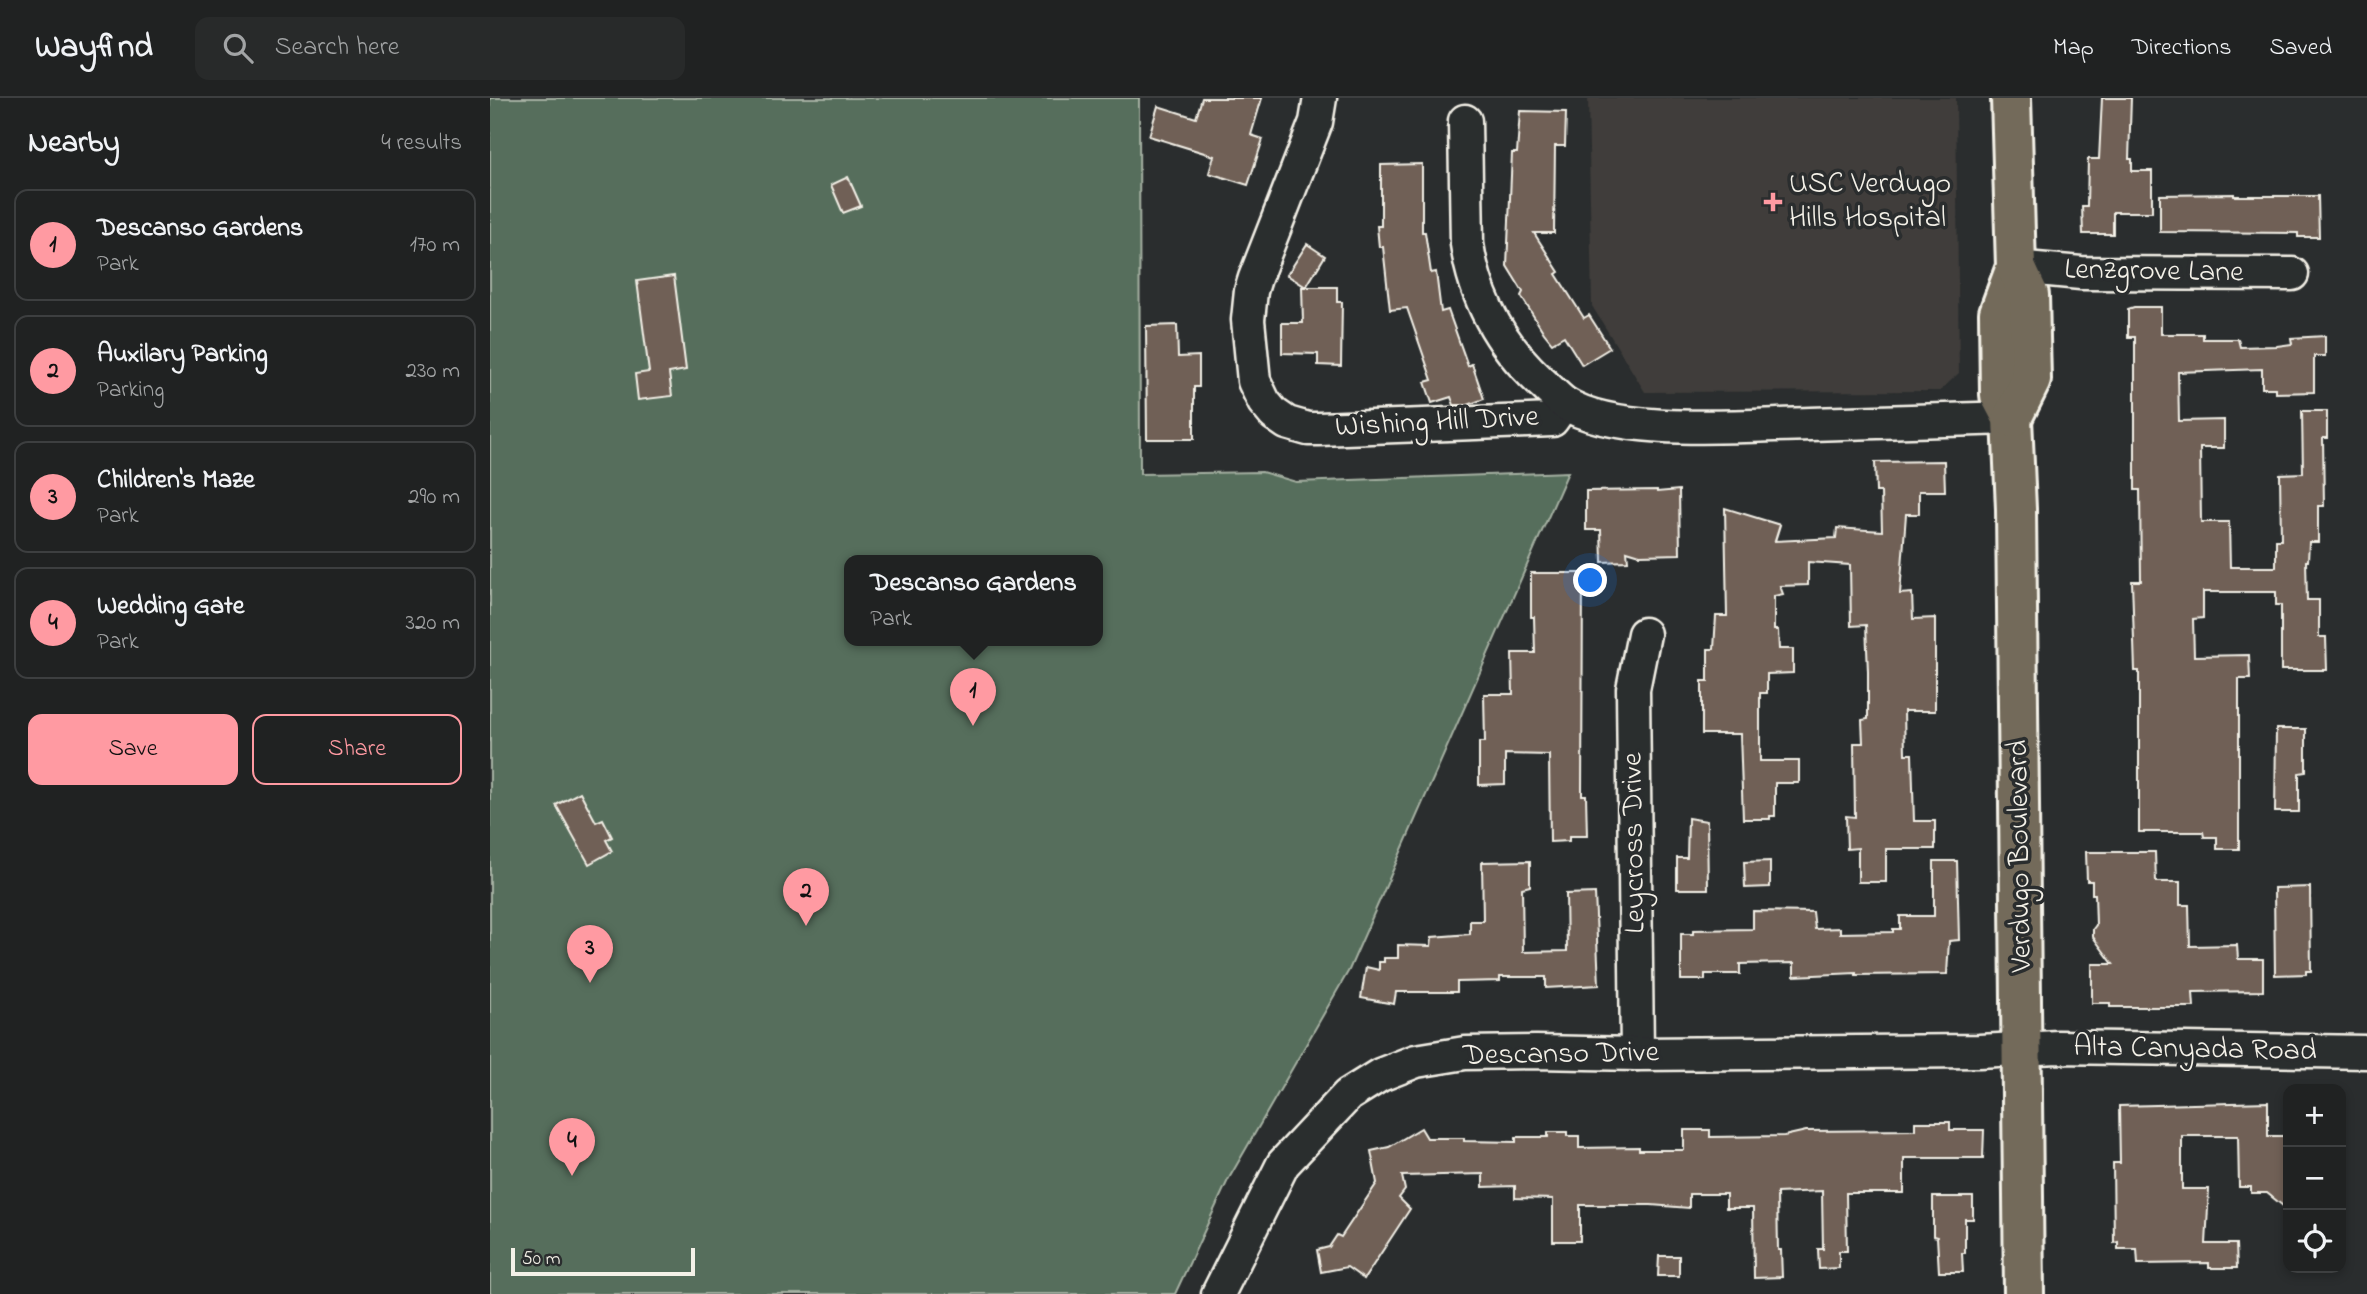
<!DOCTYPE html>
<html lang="en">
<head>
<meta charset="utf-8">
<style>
  body { margin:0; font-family:"Indie Flower",sans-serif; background:#282a2a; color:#f1f3f6 }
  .controls { position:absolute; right:21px; bottom:21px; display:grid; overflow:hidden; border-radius:14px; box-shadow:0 4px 10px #0003 }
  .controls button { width:63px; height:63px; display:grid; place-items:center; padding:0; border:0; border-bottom:2px solid #3d3f40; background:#202222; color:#f1f3f6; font:35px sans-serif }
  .scale { position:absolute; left:21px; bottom:18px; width:184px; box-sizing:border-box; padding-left:7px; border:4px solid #f4f1e8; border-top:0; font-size:19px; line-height:24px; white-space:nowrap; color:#f4f1e8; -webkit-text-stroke:5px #2a2d2e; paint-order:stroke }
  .you { position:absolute; left:1101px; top:483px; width:24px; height:24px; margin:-18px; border:5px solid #fff; border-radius:50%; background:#1a73e8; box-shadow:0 0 0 10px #1a73e833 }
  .badge { display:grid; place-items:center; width:46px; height:46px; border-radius:50%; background:#ff9aa2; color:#111; font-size:23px; font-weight:700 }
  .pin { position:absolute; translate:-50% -58px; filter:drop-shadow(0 2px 4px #0008) }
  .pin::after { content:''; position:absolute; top:37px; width:24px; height:21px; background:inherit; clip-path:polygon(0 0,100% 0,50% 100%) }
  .popup { position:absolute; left:354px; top:457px; width:259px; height:91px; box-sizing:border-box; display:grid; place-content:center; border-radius:14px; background:#202222; filter:drop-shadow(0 2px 5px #0005); font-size:23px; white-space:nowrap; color:#a2a4a5 }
  .popup b { font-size:26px; color:#f1f3f6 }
  .popup::after { content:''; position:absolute; left:50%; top:100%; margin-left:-14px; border:14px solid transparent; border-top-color:#202222 }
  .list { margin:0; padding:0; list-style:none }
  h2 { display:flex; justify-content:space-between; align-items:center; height:91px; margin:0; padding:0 28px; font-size:30px }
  h2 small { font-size:23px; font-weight:400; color:#a2a4a5 }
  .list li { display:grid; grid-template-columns:46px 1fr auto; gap:21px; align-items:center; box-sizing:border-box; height:112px; margin:0 14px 14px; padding:0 14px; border:2px solid #3d3f40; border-radius:14px }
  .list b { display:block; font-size:26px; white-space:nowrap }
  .list p { margin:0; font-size:23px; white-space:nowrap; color:#a2a4a5 }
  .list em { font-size:23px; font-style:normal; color:#a2a4a5 }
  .actions { display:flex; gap:14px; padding:21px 28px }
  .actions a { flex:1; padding:16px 0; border:2px solid #ff9aa2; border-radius:14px; text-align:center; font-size:24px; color:#ff9aa2 }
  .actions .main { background:#ff9aa2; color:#111 }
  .icon { flex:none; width:38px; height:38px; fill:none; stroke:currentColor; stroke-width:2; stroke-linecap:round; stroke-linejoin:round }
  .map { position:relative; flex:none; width:1877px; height:1196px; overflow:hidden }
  header { display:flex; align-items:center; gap:42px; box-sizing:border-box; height:98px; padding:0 35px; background:#202222; border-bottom:2px solid #3d3f40 }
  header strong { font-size:33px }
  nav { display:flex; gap:38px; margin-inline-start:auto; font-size:24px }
  .search { width:490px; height:63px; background:#282a2a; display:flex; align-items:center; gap:18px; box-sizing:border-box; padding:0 24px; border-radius:14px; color:#a2a4a5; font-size:26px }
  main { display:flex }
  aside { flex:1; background:#202222 }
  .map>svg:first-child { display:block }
  .built { fill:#3f3d3a }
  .green { fill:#566e5b; stroke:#a5b0a2; stroke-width:2; fill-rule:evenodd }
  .building { fill:#706157; stroke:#f4f1e8; stroke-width:2 }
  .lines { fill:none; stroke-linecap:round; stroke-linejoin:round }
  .minor-casing { stroke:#f4f1e8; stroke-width:37 }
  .major-casing { stroke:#f4f1e8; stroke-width:44 }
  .minor { stroke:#2a2d2e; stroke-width:32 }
  .major { stroke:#736b5a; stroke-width:38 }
  .poi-dot { fill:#ff9aa2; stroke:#2a2d2e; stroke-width:2.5 }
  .labels { text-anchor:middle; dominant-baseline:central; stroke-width:7; stroke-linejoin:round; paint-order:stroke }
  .poi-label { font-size:30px; fill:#f4f1e8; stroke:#2a2d2e; text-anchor:start }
  .street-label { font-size:30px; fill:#f4f1e8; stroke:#2a2d2e }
</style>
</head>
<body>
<header>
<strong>Wayfind</strong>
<div class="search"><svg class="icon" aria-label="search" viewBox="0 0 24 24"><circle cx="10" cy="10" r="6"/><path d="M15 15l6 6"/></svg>Search here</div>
<nav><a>Map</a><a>Directions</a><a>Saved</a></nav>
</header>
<main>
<aside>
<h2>Nearby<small>4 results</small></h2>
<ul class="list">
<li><span class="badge">1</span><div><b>Descanso Gardens</b><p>Park</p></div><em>170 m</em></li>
<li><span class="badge">2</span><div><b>Auxilary Parking</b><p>Parking</p></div><em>230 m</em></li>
<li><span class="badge">3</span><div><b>Children's Maze</b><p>Park</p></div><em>290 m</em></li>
<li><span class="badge">4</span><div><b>Wedding Gate</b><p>Park</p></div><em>320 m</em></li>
</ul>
<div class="actions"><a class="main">Save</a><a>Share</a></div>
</aside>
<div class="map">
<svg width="1877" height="1196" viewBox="0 0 1877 1196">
  <rect width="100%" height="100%" fill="#2a2d2e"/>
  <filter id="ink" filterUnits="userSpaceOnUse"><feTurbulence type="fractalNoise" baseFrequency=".0143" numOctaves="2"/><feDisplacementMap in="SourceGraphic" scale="14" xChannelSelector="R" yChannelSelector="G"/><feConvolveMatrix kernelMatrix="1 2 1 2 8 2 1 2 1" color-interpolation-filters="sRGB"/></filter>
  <g filter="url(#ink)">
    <!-- built -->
    <path class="built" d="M1098,0h368l3,275 -19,18 -295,1 -53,-86z"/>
    <!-- green -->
    <path class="green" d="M0,0h649l1,376 122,-2 34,10 272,-10 -219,498 -121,210 -53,114h-685zM359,462h248v80h-248z"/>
    <!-- building -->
    <g class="building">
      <path d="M712,0h60l-11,37 12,4 -15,46 -39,-12 5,-17 -65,-20 9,-30 38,12z"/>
      <path d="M1612,0h29l-2,61h3v12h20v41h-39v22h-30l-1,-28h5l1,-47h11z"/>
      <path d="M1030,13l46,1 -1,34h-10l-1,87h-20l25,39 -3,2 28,44 5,-3 21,33 -28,17 -18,-29 -12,7 -8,-10 -23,-37 2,-4 -16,-26 5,-113h5z"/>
      <path d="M932,66v68h3l6,41 5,-1 5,40 7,-2 20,56 4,-2 12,35 -16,6h-14l-3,-8 -19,6 -7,-21 7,-2 -25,-72 -17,2 -7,-63h-4l-2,-21h4v-61z"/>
      <path d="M358,79l13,29 -18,7 -12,-28z"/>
      <path d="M1744,96v2h84l1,41h-21v-4l-138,-1v-37z"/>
      <path d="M817,146l18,12 -19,31 -19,-12z"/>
      <path d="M184,178l12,94 -17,3 3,23 -34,4 -3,-26 14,-2 -12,-91z"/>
      <path d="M812,189h35v15h5l-1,64 -23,-1v-11l-36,-1v-30h21z"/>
      <path d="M1644,209h27v27h42v5h35l2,8 37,-1 15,-2 -1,-6 34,-2v20h-11v36l-39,1v-5h-13v-19l-84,3 1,49 45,-1v28h-24l1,74h28l1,45h46v-27h5l-1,-66 23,-1 -1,-62h25v27h-4l1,68h-6v36h-9l-1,19h-2l1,39h12v37h7l1,33h-46v-65h-5v-13h-73v26l-10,1 1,37 55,-1 1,24h-11v170h-22v-12h-13l-1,-5h-64v-161h-4l-3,-90h9l-1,-91h-5v-153h-7v-28z"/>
      <path d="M687,227l1,32 21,-1v31h-5v52h-47l-1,-113z"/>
      <path d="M1454,363l1,30h-26v23h-13l-6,80 12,-1 1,26 22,-1v93h-31l1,43h7l2,67h21v28h-49v33h-28v-34l-11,1 -1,-33 9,1 -1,-74h9l-1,-23 6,-1v-47l-2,-47 -15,1 -1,-61 -42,-3v23l-28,1 3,8 -9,2v34h4l1,19h14v24l-26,1v19h-7v68h39v22h-24v33h-5v3h-27l-3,-85h-38v-53h6v-32h6l2,-33h11l-2,-108 55,17 -5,16 61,-3 1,-10 45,3 -1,-39h-5l-1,-30z"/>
      <path d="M1167,392v2l22,-2 1,64 -40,1 -13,-4 1,10 -26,1 -1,-32h-15v-39z"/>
      <path d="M1041,475h52l-1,222h4l1,41h-18v5l-19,1 -1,-87 -44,-1v30l-26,1v-43h6l-1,-48h29l-1,-41h23l-1,-36h-3z"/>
      <path d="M1786,631h30v43l-7,1v39h-24z"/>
      <path d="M90,694l16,30 7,-3 9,18 -6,3 6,11 -23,13 -33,-59z"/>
      <path d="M1198,720l19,3 1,68h-31v-31h10z"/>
      <path d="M1596,754h69l1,30h24v23h9l1,41 47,-1 1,14h25v32l-70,1 1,15h-84v-4h-18v-39h21l-20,-27v-8l3,-4 -1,-31h-3v-13h-5z"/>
      <path d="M1040,763v25l-8,2 1,64 44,-1 -1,-57 29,-1 4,92 -53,3v-11h-46v4l-43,1v10h-61l-2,12 -33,-6 5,-31 13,3v-8h5v-4h14v-13l33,1 1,-9 38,-3v-13h13l-1,-59z"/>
      <path d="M1280,763v26l-25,1 -1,-26z"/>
      <path d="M1444,763h23l2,79 -10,1 -2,33 -91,1v-2l-62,3v-13l-54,1v10h-35v6h-24v-46h12v-4l60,-1v-18l60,1 2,17 25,-1v5l53,-1v-3h7v-13h34z"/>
      <path d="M1820,789l1,84h-5v3l-31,1 -1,-87z"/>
      <path d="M1778,1004v34h20v74l-21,-17h-16v-6h-12l-1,-51h-56v53h27l-3,55h30l1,24h-28v-5l-71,1 -1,-15h-19v-7l-4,1 -1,-80h7l-1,-57z"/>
      <path d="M1425,1024h35v8h34l-1,28h-79v35h-58l1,58h-8v17l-20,1 -1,-20h5l-1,-58 -45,2 1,57h3l1,27 -28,1 -1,-70h-27v-14h-37v14l-38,-3h-71v36h-27v-42l-38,-1v-12l-32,1v-13l-81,2 3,14 -6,8 11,11 -46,70 -17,-12 -26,5 -4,-22 12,-3 8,-12 4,2 36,-54 -6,-32 18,-4 32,-19 6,10h37v3l52,1v-5h32v-5h19v4h12v12l60,-1v3h45v-20h26v7l74,-1 22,-5 109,-1z"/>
      <path d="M1443,1099h40v22h-8v34h-3l1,19h-24l-2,-35 -4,-1z"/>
      <path d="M1169,1158h20v20h-21z"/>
    </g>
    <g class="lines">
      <defs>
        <g id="minor">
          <path d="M830,0l-4,24 -61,156 -4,13 -3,29 6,61 10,21 10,12 13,9 21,6h11l233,-9 12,-17"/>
          <path d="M975,23l2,123c8,54 33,100 73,137 8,7 16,16 24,22 53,34 183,22 246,21 68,-2 135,-4 202,-6"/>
          <path d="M1526,169l65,6 211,1"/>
          <path d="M1147,956l-4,-365 11,-55"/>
          <path d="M728,1196l65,-130 65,-69 32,-20 36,-14 49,-8 71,-1 101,2 342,-3 79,-4 309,5"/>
        </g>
        <g id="major">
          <path d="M1521,0l5,169 -17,46 1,82 12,23 4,91 8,785"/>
          <path d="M1522,320l19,-38 -2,-85 -13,-28"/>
        </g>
      </defs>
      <!-- minor casing -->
      <use href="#minor" class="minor-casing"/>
      <!-- major casing -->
      <use href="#major" class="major-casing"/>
      <!-- minor -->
      <use href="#minor" class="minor"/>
      <!-- major -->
      <use href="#major" class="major"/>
    </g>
  </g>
  <!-- markers -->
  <path class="poi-dot" d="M1279.5 93.5h7v7h7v7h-7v7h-7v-7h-7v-7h7z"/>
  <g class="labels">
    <!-- poi labels -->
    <g class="poi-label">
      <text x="1299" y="87">USC Verdugo<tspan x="1299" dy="34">Hills Hospital</tspan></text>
    </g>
    <!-- street labels -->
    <g class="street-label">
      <text transform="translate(1664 174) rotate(1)">Lenzgrove Lane</text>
      <text transform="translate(947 325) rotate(-3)">Wishing Hill Drive</text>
      <text transform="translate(1145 745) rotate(-91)">Leycross Drive</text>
      <text transform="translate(1531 758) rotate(-91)">Verdugo Boulevard</text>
      <text transform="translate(1705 952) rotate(1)">Alta Canyada Road</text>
      <text transform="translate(1071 957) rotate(-1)">Descanso Drive</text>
    </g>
  </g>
</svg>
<div class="controls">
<button>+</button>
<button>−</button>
<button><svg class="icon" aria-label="locate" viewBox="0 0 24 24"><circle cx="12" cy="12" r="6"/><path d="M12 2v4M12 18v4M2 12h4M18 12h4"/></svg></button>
</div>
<div class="scale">50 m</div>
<div class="you"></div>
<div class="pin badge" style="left:483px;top:628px">1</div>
<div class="popup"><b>Descanso Gardens</b>Park</div>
<div class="pin badge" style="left:316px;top:828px">2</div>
<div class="pin badge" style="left:100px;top:885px">3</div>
<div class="pin badge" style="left:82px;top:1078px">4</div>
</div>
</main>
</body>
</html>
